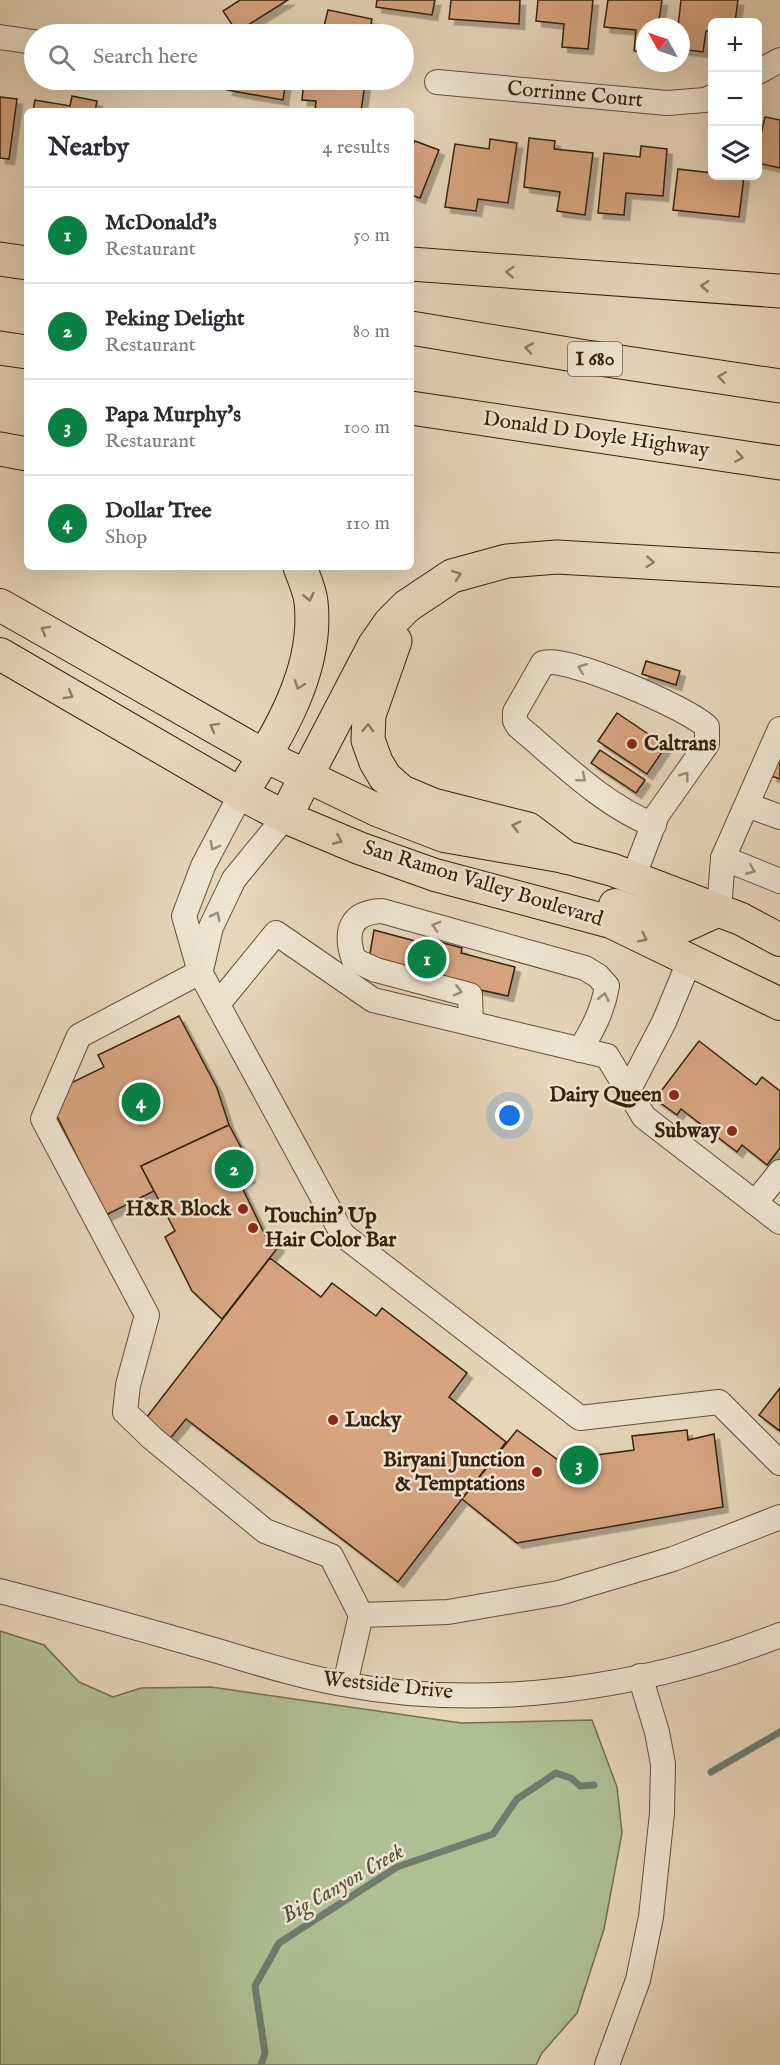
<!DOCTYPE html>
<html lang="en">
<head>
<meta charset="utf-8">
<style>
  body { margin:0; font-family:"IM FELL English",serif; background:#f2f2f3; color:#2b2b33 }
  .controls { position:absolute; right:18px; top:18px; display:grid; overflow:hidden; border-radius:9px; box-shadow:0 6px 24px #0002 }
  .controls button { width:54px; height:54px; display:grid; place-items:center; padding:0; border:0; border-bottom:2px solid #e1e1e2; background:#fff; color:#2b2b33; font:30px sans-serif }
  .compass { position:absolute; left:636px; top:18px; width:54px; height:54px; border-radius:50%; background:#fff; box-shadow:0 6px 24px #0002; rotate:310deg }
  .you { position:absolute; left:510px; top:1116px; width:21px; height:21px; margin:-15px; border:4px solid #fff; border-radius:50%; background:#1a73e8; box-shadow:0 0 0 9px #1a73e833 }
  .badge { display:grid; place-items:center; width:39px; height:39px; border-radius:50%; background:#0b8043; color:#fff; font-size:20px; font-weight:700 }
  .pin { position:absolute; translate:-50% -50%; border:3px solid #fff; box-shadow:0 2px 6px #0006 }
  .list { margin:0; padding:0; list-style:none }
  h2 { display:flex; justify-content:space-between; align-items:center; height:78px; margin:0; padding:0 24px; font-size:26px }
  h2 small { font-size:20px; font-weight:400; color:#7c7c81 }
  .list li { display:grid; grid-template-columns:39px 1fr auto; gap:18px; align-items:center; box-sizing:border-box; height:96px; padding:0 24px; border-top:2px solid #e1e1e2 }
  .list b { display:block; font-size:22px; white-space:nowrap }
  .list p { margin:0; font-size:20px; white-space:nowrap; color:#7c7c81 }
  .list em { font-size:20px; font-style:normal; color:#7c7c81 }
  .icon { flex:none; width:33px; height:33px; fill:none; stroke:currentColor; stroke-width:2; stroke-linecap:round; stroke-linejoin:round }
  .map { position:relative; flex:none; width:780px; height:2065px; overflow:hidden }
  .search { position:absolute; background:#fff; box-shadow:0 6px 24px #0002; left:24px; top:24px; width:390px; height:66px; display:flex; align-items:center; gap:15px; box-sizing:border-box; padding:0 21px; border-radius:33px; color:#7c7c81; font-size:22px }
  .panel { position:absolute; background:#fff; box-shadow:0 6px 24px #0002; left:24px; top:108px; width:390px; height:462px; border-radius:9px }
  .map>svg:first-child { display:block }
  .green { fill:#b0bf94; stroke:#72704e; stroke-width:1.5 }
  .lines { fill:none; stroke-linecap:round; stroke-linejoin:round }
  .stream { stroke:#707c6e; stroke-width:7 }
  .building { fill:#d6a481; stroke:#352109; stroke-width:1.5; filter:url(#shadow) }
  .minor-casing { stroke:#624e35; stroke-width:26 }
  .major-casing { stroke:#352109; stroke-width:34 }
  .highway-casing { stroke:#352109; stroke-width:35 }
  .minor { stroke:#efe4d2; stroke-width:24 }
  .major { stroke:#e7d6ba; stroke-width:32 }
  .highway { stroke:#e7d6ba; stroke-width:33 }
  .oneway { stroke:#8e7c62 }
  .oneway2 { stroke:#9b8c78 }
  .poi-dot { fill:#8f2418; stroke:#efe4d2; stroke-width:2 }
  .labels { text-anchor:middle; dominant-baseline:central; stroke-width:5; stroke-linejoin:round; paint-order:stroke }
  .shield { fill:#efe4d2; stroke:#6d5c45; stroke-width:1.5 }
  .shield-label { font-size:20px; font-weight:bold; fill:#352109 }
  .street-label { font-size:21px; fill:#352109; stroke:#efe4d2 }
  .poi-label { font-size:21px; font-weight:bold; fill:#352109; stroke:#efe4d2; text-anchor:end }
  .water-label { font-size:22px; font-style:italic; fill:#524f3c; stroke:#efe4d2 }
</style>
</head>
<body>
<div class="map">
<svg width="780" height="2065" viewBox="0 0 780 2065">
  <defs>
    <filter id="shadow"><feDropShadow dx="5.5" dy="5.5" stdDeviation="0" flood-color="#0004"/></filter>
  </defs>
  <rect width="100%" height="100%" fill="#e7d6ba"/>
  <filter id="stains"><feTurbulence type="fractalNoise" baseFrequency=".00333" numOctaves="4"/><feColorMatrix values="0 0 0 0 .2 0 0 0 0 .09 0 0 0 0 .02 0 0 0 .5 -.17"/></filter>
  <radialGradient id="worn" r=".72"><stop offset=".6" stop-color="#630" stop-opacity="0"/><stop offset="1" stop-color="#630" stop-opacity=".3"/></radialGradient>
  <!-- green -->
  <path class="green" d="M0,1631l44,14 35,37 34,15 28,-9 70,-1 250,36 131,-3 25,67 5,46 -18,96 -27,84 -35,40 -6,12h-536z"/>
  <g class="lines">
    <!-- stream -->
    <g class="stream">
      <path d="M711,1772l69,-40"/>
      <path d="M261,2065l4,-12 -10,-67 24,-43 118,-76 96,-33 24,-35 39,-26 15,5 9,8 14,-1"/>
    </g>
  </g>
  <!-- building -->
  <g class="building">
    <path d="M240,0h48l-51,32 -14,-21z"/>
    <path d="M377,0h58l-3,15 -56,-8z"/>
    <path d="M451,0h69l-1,24 -70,-5z"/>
    <path d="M538,0h55l-5,49 -26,-2 2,-23 -28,-3z"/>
    <path d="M608,0h54l-4,27h-13v26l-11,-2 2,-21 -32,-3z"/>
    <path d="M681,0h57l-3,22h-23v9h-6l-3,21 -22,-3v-22h-3z"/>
    <path d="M328,10l44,9 -3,15h-47z"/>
    <path d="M229,80h57l-3,20 -56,-10z"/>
    <path d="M304,80l61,4 -4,27h-46l1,-10 -14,-1z"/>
    <path d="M72,96l25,5 -2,10h-62l2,-11 35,6z"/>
    <path d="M0,97l17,2 -8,60 -9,-1z"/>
    <path d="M765,117l15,3v48l-22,-5v-16z"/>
    <path d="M529,138l26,3 -1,8 39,4 -8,62 -28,-4 3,-19 -36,-5z"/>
    <path d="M490,139l27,4 -9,60 -30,-4 -2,12 -31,-4 10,-63 34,5z"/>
    <path d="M415,141l24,9 -19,48 -9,-3v-49z"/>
    <path d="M641,146l26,3 -4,47 -37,-3 -2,22 -26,-2 6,-60 36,4z"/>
    <path d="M678,169l34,4v3h32l-5,41 -66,-7z"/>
    <path d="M646,661l34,10 -4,14 -34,-11z"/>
    <path d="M617,713l49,33 -19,28 -49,-33z"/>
    <path d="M780,749v30l-9,-3z"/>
    <path d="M600,750l45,30 -9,13 -45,-30z"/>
    <path d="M374,930l60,16 2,-5 26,7 -1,5 54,14 -7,29 -140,-31z"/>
    <path d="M179,1016l38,72 12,37 -88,41 13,25 -48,24 -49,-99 10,-31 37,-18 -6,-12z"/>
    <path d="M699,1041l57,44 6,-8 18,14v57l-13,17 -25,-20 -5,7 -56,-43 -4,6 -22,-16z"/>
    <path d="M229,1125l14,26 -5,3 12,23 -10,6 26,54 13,9 -57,73 -30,-28 -27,-54 10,-6 -34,-65z"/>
    <path d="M270,1258l51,39 11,-14 44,33 6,-8 85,65 -18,24 57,45 -108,140 -212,-163 -18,22 -25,-19z"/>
    <path d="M780,1388v43l-21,-16z"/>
    <path d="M517,1430l41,30 76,-10 -2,-14 55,-6 1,10 26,-6 9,73 -206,36 -55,-44z"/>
  </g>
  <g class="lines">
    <defs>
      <g id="minor">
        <path d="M0,37l34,5"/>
        <path d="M758,72l22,-12"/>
        <path d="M437,82l230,21 38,-3 7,-3"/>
        <path d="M747,805l33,12"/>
        <path d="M723,858l57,23"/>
        <path d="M633,878l24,-63 50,-71v-17c-17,-18 -143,-73 -164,-64l-28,49v9l4,6c41,34 85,79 135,98"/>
        <path d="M719,910l4,-52 57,-129"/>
        <path d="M201,970l10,-43 23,-48 51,-62"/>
        <path d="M200,972l-16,-56 19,-50 38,-72"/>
        <path d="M218,1004l58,-71 97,67 234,56 37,61 136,105"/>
        <path d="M471,1023l-1,-28 -94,-25 -22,-10c-10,-28 -4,-48 28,-49l203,57 13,8 9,10c-4,24 -14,43 -27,64"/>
        <path d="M628,1091l36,-69 25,-60"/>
        <path d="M755,1203l25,-31"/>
        <path d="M0,1591c66,17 132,35 197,54 49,14 96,30 145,39 145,27 302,5 438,-49"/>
        <path d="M361,1615l87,-3 111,-19 114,-34 107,-42"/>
        <path d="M345,1684l16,-69 -30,-59 -66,-25 -113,-93 -27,-26 3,-27 19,-70 -104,-196 36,-83 121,-64 143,263 237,183 139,-16 61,61"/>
        <path d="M607,2065l31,-85 13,-63 11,-104 1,-49 -6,-32 -17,-56"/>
      </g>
      <g id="major">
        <path d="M0,605l265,151 114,55 65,25 121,21 48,13 128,49 39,21"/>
        <path d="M0,654l241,140 44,23 74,31 76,27 176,47 169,82"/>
        <path d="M615,905l55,20 14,1 35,-16"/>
      </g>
      <g id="highway">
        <path d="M0,259l27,4"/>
        <path d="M411,264l369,27"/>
        <path d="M411,328l169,28 200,30"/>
        <path d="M0,348l27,4"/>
        <path d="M411,408l369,55"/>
        <path d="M0,449l27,5"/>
        <path d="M395,641l-26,74 -1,25 8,22 9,15 17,15 31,13 95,24 37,28"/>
        <path d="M241,794c35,-56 78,-122 70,-192 -1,-11 -7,-24 -11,-35"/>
        <path d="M285,817l89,-171 16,-23 17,-17 45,-30 55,-15 50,-4 223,13"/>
      </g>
    </defs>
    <!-- minor casing -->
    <use href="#minor" class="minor-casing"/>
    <!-- major casing -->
    <use href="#major" class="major-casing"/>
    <!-- highway casing -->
    <use href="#highway" class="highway-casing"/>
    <!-- minor -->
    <use href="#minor" class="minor"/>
    <!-- major -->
    <use href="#major" class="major"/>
    <!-- highway -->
    <use href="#highway" class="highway"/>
  </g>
  <!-- one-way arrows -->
  <defs><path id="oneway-chevron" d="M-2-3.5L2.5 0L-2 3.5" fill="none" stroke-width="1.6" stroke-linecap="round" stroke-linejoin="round" transform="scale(1.5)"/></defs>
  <g class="oneway">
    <use href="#oneway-chevron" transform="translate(510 272) rotate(-176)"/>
    <use href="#oneway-chevron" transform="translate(705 286) rotate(-176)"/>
    <use href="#oneway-chevron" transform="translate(529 348) rotate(-170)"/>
    <use href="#oneway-chevron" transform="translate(722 377) rotate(-172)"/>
    <use href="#oneway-chevron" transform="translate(739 457) rotate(9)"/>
    <use href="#oneway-chevron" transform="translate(650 562) rotate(3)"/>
    <use href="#oneway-chevron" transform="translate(457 575) rotate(-20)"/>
    <use href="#oneway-chevron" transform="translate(309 597) rotate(77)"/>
    <use href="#oneway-chevron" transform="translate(45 630) rotate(-151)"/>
    <use href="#oneway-chevron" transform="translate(299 685) rotate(110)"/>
    <use href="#oneway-chevron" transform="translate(69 695) rotate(30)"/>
    <use href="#oneway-chevron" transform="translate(214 727) rotate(-151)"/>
    <use href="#oneway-chevron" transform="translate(368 728) rotate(-88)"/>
    <use href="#oneway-chevron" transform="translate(516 826) rotate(-166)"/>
    <use href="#oneway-chevron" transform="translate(338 840) rotate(23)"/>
    <use href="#oneway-chevron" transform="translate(643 938) rotate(27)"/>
  </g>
  <g class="oneway2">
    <use href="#oneway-chevron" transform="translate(582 668) rotate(-158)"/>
    <use href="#oneway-chevron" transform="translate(685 776) rotate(-53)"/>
    <use href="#oneway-chevron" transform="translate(582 778) rotate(39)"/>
    <use href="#oneway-chevron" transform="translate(214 846) rotate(118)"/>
    <use href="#oneway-chevron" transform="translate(751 870) rotate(22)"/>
    <use href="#oneway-chevron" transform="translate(216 916) rotate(-64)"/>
    <use href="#oneway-chevron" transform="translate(436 926) rotate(-164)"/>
    <use href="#oneway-chevron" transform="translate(458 991) rotate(14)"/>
    <use href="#oneway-chevron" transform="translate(604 997) rotate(-77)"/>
  </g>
  <!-- markers -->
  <g class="poi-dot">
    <circle cx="632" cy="744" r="6"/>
    <circle cx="674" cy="1095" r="6"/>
    <circle cx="732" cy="1131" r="6"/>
    <circle cx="243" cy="1209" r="6"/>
    <circle cx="253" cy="1228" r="6"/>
    <circle cx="333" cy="1420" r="6"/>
    <circle cx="537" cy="1472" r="6"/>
  </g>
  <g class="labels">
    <!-- shield labels -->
    <rect class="shield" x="568" y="342" width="54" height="34" rx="4.5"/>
    <g class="shield-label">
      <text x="595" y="359">I 680</text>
    </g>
    <!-- street labels -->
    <g class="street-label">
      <text transform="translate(575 95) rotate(5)">Corrinne Court</text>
      <text transform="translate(596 435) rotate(8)">Donald D Doyle Highway</text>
      <text transform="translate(483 884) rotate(17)">San Ramon Valley Boulevard</text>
      <text transform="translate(388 1686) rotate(6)">Westside Drive</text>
    </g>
    <!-- poi labels -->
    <g class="poi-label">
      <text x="644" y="744" text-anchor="start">Caltrans</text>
      <text x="662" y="1095">Dairy Queen</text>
      <text x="720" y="1131">Subway</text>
      <text x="231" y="1209">H&amp;R Block</text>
      <text x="265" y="1216" text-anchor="start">Touchin' Up<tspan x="265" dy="24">Hair Color Bar</tspan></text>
      <text x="345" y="1420" text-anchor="start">Lucky</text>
      <text x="525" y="1460">Biryani Junction<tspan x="525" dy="24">&amp; Temptations</tspan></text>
    </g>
    <!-- water labels -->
    <g class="water-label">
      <text transform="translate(343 1884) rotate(-30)">Big Canyon Creek</text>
    </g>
  </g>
  <rect width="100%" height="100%" filter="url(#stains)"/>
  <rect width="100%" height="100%" fill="url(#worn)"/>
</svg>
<div class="controls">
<button>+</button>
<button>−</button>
<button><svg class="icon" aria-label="layers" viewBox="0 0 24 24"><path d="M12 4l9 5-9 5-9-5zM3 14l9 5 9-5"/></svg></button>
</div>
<svg class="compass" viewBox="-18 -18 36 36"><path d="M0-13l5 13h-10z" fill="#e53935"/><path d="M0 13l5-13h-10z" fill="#7c7c81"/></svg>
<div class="you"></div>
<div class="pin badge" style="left:427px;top:959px">1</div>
<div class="pin badge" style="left:234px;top:1169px">2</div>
<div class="pin badge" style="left:579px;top:1465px">3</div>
<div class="pin badge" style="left:141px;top:1102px">4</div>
<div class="search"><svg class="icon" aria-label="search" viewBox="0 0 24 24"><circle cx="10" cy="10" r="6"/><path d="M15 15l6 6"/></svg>Search here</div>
<section class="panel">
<h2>Nearby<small>4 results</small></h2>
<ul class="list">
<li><span class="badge">1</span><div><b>McDonald's</b><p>Restaurant</p></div><em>50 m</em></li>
<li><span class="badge">2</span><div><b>Peking Delight</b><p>Restaurant</p></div><em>80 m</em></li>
<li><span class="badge">3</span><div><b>Papa Murphy's</b><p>Restaurant</p></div><em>100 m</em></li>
<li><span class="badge">4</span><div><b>Dollar Tree</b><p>Shop</p></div><em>110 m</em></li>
</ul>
</section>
</div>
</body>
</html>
